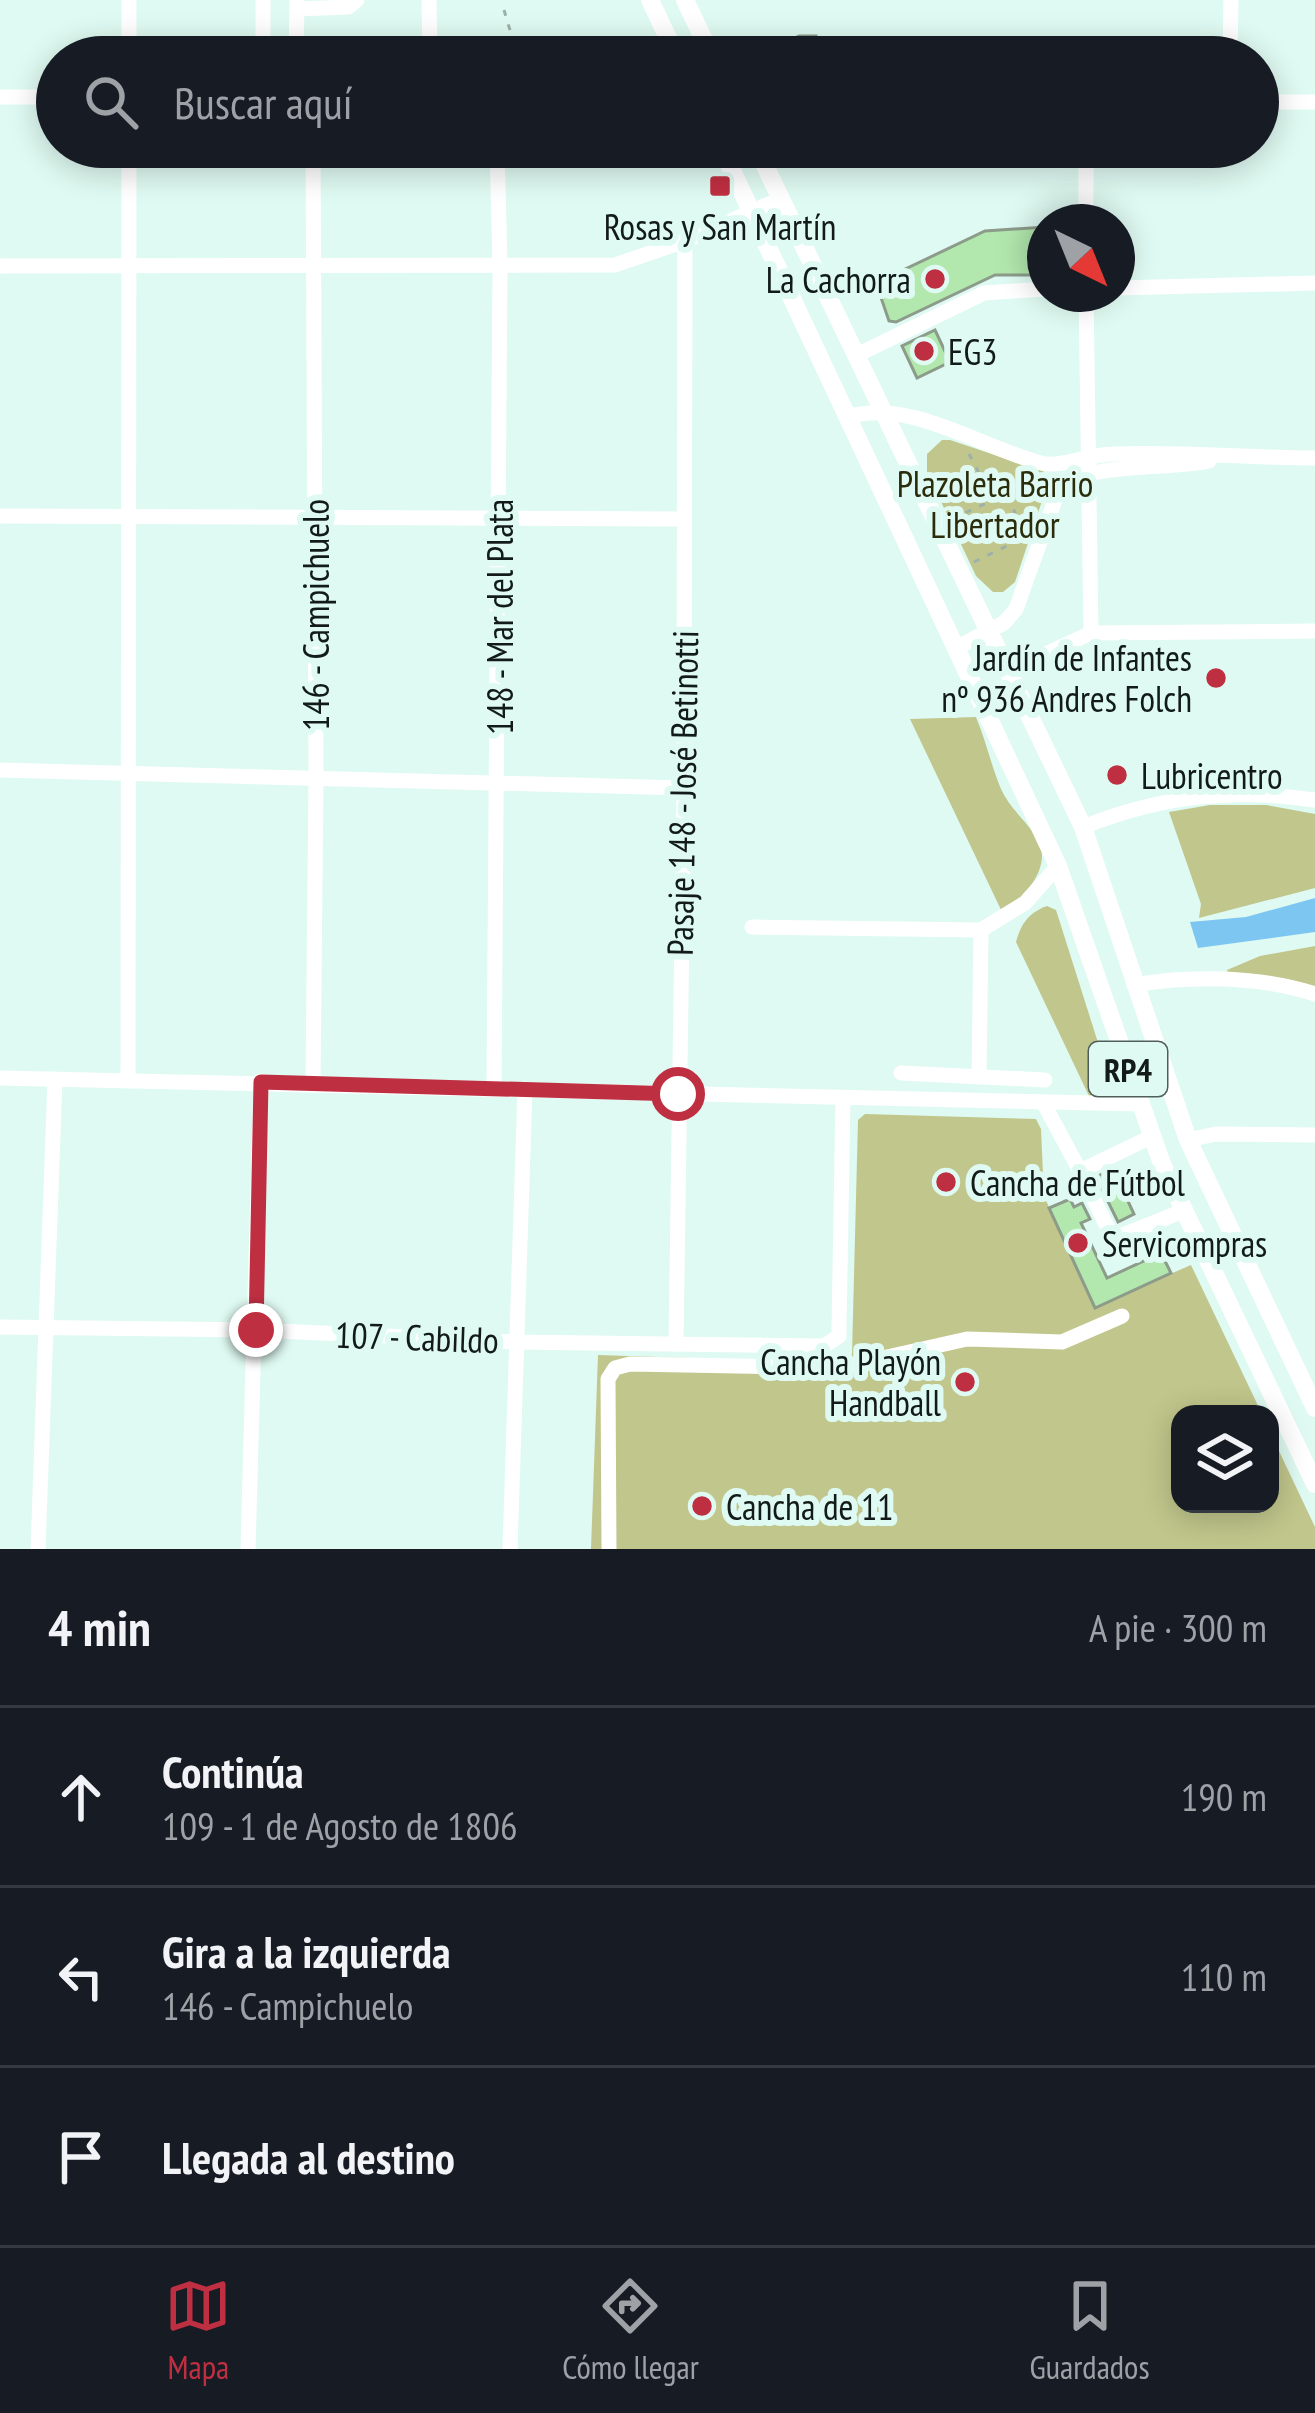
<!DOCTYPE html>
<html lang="es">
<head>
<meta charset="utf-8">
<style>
  body { margin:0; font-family:"PT Sans Narrow",sans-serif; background:#242831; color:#f1f3f6 }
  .controls { position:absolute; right:36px; bottom:36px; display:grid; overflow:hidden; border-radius:24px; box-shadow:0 6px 30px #0003 }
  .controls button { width:108px; height:108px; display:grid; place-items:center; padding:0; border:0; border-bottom:3px solid #363941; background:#171b24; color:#f1f3f6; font:60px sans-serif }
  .compass { position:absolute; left:1027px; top:204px; width:108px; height:108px; border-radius:50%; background:#171b24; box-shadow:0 6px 30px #0003; rotate:137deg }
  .stop { position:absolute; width:36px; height:36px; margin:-27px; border:9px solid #bf2f42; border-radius:50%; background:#fff }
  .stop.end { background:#bf2f42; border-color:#fff; box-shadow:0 3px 12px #0008 }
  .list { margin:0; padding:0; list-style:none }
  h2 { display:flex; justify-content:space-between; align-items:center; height:156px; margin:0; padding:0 48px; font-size:51px }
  h2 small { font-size:39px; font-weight:400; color:#9ea1a6 }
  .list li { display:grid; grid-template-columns:78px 1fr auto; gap:36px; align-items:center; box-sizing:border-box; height:180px; padding:0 48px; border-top:3px solid #363941 }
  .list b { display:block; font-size:45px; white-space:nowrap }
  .list p { margin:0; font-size:39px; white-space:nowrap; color:#9ea1a6 }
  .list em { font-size:39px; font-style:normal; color:#9ea1a6 }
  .icon { flex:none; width:66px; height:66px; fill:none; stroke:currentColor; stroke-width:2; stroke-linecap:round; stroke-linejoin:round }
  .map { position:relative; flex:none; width:1315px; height:1549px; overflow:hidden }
  .search { position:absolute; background:#171b24; box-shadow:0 6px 30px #0003; left:36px; right:36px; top:36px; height:132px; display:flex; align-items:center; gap:30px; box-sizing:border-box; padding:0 42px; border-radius:66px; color:#9ea1a6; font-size:45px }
  .sheet { height:696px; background:#171b24 }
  nav { display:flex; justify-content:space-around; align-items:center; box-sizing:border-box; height:168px; border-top:3px solid #363941; background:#171b24; font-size:33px; color:#9ea1a6 }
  nav a { display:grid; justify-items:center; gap:6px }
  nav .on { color:#bf2f42 }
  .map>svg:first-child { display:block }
  .green { fill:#c1c68c }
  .water { fill:#7ec6f2 }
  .building { fill:#b2e8ae; stroke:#8c9b8a; stroke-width:3 }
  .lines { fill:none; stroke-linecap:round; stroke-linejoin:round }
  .path { stroke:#9cb1aa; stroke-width:3; stroke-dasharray:6 9; stroke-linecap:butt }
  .minor { stroke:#fff; stroke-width:15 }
  .major { stroke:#fff; stroke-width:18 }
  .route { stroke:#bf2f42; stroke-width:15 }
  .poi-dot { fill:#bf2f42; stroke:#dffaf2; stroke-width:4.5 }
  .labels { text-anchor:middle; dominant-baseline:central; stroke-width:12; stroke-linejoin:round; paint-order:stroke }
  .shield { fill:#dffaf2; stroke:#505e59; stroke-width:3 }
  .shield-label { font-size:33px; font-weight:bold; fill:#121b18 }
  .poi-label { font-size:36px; fill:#121b18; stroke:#dffaf2; text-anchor:start }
  .park-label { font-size:36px; fill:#2a2c0b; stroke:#dffaf2 }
  .street-label { font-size:36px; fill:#121b18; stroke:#dffaf2 }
</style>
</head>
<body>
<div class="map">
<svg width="1315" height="1549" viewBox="0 0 1315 1549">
  <rect width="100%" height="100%" fill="#dffaf2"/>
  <!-- green -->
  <g class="green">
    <path d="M942,440h8l93,31 6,9 -34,102 -12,10h-10l-17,-16 -49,-104v-18z"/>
    <path d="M976,717c10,24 15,48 25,72 8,18 23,30 34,46 21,29 -10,62 -32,79l-93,-195z"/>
    <path d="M1210,805h56l49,9v74l-116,30 2,-14 -32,-92z"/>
    <path d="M1047,906l9,4 57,180 -3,5 -21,1 -73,-154c5,-18 12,-29 31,-36z"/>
    <path d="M1315,946v43l-86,-14 -2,-5 33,-14z"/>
    <path d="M865,1114l171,5 5,10 3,67 50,111 97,-42 71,149h-82v90h90v-72l45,95v22h-724l7,-194 243,8 11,-9 6,-234z"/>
  </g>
  <!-- water -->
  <path class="water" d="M1315,898v34l-117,16 -8,-26 56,-5z"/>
  <!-- building -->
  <g class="building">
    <path d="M799,36h17l1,21h-60z"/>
    <path d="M1045,227v48h-50l-99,47 -7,-1 -13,-38 109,-52z"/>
    <path d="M935,330l15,32 -33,16 -15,-32z"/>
    <path d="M1113,1169l21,45 -16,8 -22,-45z"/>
    <path d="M1070,1199l4,8 8,-4 8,16 -9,4 26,55 54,-25 10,20 -76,35 -46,-100z"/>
  </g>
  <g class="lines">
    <!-- path -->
    <g class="path">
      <path d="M504,10l14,47"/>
      <path d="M969,454l23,44"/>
      <path d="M1007,496l19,40"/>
      <path d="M952,519l89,-41"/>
      <path d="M974,562l51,-25"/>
    </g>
    <!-- minor -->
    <g class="minor">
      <path d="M263,0v57"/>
      <path d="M429,0l1,57"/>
      <path d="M297,9l51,-2 9,-7"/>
      <path d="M129,57v-57"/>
      <path d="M296,57l1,-57"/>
      <path d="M1230,57l1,-57"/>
      <path d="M0,97h57"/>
      <path d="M1258,102h57"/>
      <path d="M1086,147v75"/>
      <path d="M0,266l615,-1 70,-24 97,-43"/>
      <path d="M1117,288l198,-5"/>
      <path d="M1086,294l5,339"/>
      <path d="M857,355l127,-62 61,-4"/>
      <path d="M847,417c63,-19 132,30 194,46 20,5 49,-9 72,-9 67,-3 134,4 202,4"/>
      <path d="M0,516l684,3"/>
      <path d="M956,648l48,-25 12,-14 43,-120c22,-27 112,-19 150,-28"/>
      <path d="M1009,671l82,-38 224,-2"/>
      <path d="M0,770l684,18"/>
      <path d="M1083,827c77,-31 150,-39 232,-27"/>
      <path d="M752,927l229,3 44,-27 33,-37"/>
      <path d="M1134,985c56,-10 126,-9 181,9"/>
      <path d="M901,1073l144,7"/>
      <path d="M979,1077l2,-147"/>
      <path d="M0,1078l1140,26"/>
      <path d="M128,1080l1,-933"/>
      <path d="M313,1082l3,-305 -3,-630"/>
      <path d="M494,1088l6,-823 -3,-118"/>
      <path d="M1044,1104l36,67"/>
      <path d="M1151,1137l-71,34 33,68 70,-28"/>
      <path d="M1188,1140l28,-6 99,1"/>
      <path d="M0,1327l256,3 260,12 308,4 15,-10v-7l4,-231"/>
      <path d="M676,1344l8,-556 1,-547"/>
      <path d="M38,1549l17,-470"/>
      <path d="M248,1549l13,-468"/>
      <path d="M510,1549l15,-460"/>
      <path d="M609,1549l-1,-170 7,-11 15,-4 208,4 129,-29 95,3 60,-26"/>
    </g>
    <!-- major -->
    <g class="major">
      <path d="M650,0l27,57"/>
      <path d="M685,0l27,57"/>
      <path d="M721,147l337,719 104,298 153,320"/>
      <path d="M756,147l327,680 105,313 127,268"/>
    </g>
  </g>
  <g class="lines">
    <!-- route -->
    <path class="route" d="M256,1330l5,-248 417,12"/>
  </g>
  <!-- markers -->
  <g class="poi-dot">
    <rect x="708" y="174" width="24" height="24" rx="6"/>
    <circle cx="935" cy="279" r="12"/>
    <circle cx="924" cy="351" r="12"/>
    <circle cx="1216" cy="678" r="12"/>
    <circle cx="1117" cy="775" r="12"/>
    <circle cx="946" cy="1182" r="12"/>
    <circle cx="1078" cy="1243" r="12"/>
    <circle cx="965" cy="1382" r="12"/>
    <circle cx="702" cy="1506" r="12"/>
  </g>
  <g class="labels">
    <!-- shield labels -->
    <rect class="shield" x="1089" y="1042" width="78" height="54" rx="9"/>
    <g class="shield-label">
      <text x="1128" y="1069">RP4</text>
    </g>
    <!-- poi labels -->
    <g class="poi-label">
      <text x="720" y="226" text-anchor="middle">Rosas y San Martín</text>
      <text x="911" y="279" text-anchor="end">La Cachorra</text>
      <text x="948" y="351">EG3</text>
      <text x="1192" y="657" text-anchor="end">Jardín de Infantes<tspan x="1192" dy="41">nº 936 Andres Folch</tspan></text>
      <text x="1141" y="775">Lubricentro</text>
      <text x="970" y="1182">Cancha de Fútbol</text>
      <text x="1102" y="1243">Servicompras</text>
      <text x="941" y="1361" text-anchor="end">Cancha Playón<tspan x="941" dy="41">Handball</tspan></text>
      <text x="726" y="1506">Cancha de 11</text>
    </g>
    <!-- park labels -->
    <g class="park-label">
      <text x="995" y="483">Plazoleta Barrio<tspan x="995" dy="41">Libertador</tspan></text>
    </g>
    <!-- street labels -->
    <g class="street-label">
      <text transform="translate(315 615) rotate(-90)">146 - Campichuelo</text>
      <text transform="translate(499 617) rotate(-90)">148 - Mar del Plata</text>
      <text transform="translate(682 793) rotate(-89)">Pasaje 148 - José Betinotti</text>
      <text transform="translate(417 1337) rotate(2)">107 - Cabildo</text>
    </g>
  </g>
</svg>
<div class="controls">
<button><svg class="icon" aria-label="layers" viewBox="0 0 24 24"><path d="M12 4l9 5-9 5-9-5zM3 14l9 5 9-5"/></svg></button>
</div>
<svg class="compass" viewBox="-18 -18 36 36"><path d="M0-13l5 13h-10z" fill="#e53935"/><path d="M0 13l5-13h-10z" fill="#9ea1a6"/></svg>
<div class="stop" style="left:678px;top:1094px"></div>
<div class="stop end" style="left:256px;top:1330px"></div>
<div class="search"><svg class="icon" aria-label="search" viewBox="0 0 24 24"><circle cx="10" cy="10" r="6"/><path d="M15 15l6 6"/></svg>Buscar aquí</div>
</div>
<section class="sheet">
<h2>4 min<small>A pie · 300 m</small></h2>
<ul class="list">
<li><svg class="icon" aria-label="ahead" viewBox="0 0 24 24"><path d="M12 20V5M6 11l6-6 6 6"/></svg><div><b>Continúa</b><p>109 - 1 de Agosto de 1806</p></div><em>190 m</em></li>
<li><svg class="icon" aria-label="left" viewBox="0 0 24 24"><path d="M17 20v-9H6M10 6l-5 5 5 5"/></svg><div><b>Gira a la izquierda</b><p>146 - Campichuelo</p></div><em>110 m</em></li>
<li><svg class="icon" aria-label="arrive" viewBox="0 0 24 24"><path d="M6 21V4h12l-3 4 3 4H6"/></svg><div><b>Llegada al destino</b></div></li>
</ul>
</section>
<nav>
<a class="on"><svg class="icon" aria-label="map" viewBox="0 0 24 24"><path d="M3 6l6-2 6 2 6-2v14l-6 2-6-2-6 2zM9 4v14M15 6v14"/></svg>Mapa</a>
<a><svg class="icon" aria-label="directions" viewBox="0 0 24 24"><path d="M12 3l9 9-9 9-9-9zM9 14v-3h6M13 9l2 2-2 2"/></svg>Cómo llegar</a>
<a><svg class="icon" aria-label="saved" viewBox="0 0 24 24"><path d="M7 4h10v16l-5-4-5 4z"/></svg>Guardados</a>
</nav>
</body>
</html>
